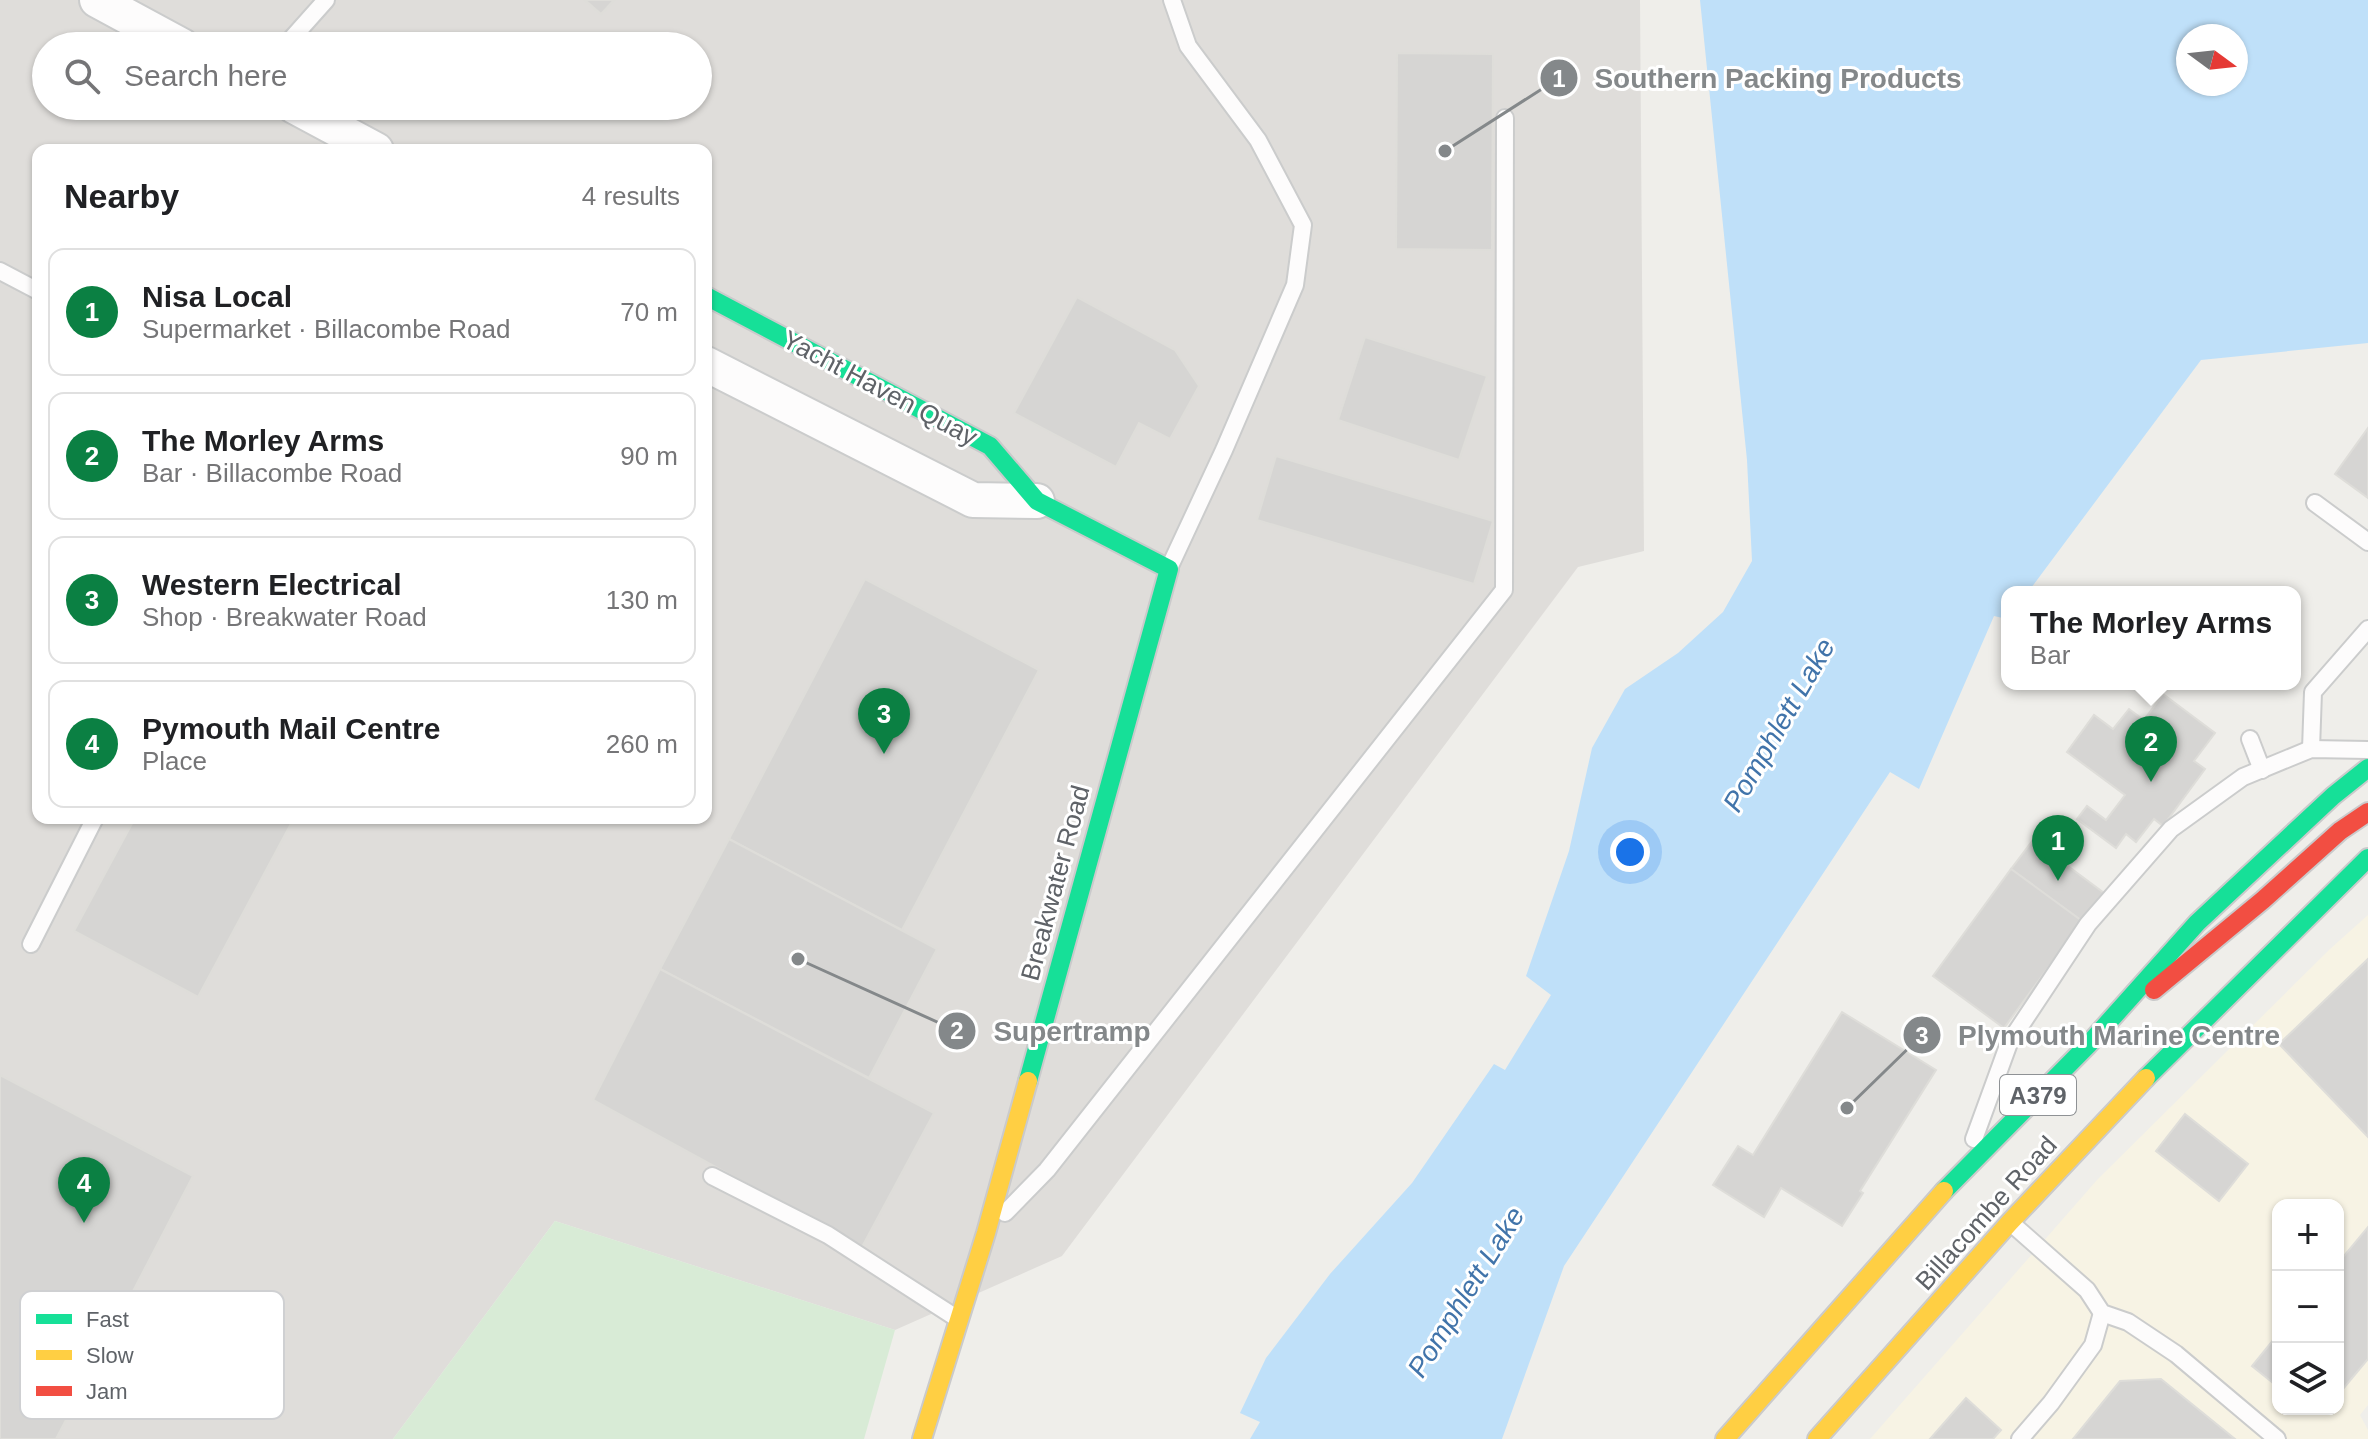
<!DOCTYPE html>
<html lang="en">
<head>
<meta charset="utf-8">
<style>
  body { margin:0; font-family:Arial,sans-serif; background:#f6f6f6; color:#202124 }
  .controls { position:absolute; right:24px; bottom:24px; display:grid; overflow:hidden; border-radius:16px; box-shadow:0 2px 6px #0004 }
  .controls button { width:72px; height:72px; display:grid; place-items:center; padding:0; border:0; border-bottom:2px solid #e0e0e0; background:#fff; color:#202124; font:40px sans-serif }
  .compass { position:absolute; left:2176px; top:24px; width:72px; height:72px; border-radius:50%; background:#fff; box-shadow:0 2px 6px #0004; rotate:105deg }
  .you { position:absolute; left:1630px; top:852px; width:28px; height:28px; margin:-20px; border:6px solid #fff; border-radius:50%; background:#1a73e8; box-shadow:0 0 0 12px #1a73e833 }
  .badge { display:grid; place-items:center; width:52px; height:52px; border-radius:50%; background:#0b8043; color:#fff; font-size:26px; font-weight:700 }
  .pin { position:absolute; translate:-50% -66px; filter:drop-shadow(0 2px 4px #0008) }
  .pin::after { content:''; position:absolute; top:42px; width:28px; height:24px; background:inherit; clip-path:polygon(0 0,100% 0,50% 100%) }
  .popup { position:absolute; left:2001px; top:586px; width:300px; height:104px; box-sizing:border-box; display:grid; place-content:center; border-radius:16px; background:#fff; filter:drop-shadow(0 2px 6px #0005); font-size:26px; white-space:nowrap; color:#757577 }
  .popup b { font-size:30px; color:#202124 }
  .popup::after { content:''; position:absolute; left:50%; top:100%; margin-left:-16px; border:16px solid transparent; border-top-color:#fff }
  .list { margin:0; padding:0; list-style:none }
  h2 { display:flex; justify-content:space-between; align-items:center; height:104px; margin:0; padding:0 32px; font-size:34px }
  h2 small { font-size:26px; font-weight:400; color:#757577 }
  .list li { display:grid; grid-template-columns:52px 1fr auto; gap:24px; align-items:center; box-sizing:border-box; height:128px; margin:0 16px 16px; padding:0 16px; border:2px solid #e0e0e0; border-radius:16px }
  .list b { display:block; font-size:30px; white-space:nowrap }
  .list p { margin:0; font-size:26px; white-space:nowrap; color:#757577 }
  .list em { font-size:26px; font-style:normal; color:#757577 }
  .icon { flex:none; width:44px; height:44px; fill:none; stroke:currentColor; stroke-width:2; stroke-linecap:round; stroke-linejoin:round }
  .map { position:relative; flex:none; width:2368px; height:1439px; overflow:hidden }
  .search { position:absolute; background:#fff; box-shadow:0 2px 6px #0004; left:32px; top:32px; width:680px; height:88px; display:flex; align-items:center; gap:20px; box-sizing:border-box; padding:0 28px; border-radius:44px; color:#757577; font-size:30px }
  .panel { position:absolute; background:#fff; box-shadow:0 2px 6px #0004; left:32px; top:144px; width:680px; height:680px; border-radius:16px }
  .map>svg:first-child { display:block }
  .commercial { fill:#f7f3e4; fill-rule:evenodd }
  .industrial { fill:#dfddda; fill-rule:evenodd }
  .green { fill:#d8ebd6 }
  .water { fill:#bfe0f9; fill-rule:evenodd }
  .building { fill:#d6d5d3; stroke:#deddd9; stroke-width:2 }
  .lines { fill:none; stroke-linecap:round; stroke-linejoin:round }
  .lane-casing { stroke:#cbcccc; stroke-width:20 }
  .street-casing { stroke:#cbcccc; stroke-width:38 }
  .fast-casing { stroke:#cacacb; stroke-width:22 }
  .slow-casing { stroke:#cacacb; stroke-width:22 }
  .jam-casing { stroke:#cacacb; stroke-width:22 }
  .lane { stroke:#fdfcfc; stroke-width:16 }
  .street { stroke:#fdfcfc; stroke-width:34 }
  .fast { stroke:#16e098; stroke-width:18 }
  .slow { stroke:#ffcf43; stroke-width:18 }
  .jam { stroke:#f24e42; stroke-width:18 }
  .labels { text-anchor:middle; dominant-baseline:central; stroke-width:6; stroke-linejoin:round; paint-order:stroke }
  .shield { fill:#fff; stroke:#8f9295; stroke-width:2 }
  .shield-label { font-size:24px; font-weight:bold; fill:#5f6368 }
  .street-label { font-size:26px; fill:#5f6368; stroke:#fff }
  .water-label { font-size:28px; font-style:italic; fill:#4174aa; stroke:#fff }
  .key { fill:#fff; stroke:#cfd0d2; stroke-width:2 }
  .key-label { font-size:22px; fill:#5f6368 }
  .leader { fill:none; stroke:#84888a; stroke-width:3 }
  .callout-dot { fill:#84888a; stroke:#fff; stroke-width:3 }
  .mark-label { font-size:24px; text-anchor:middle; font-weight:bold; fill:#fff }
  .callout-label { font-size:28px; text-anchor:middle; font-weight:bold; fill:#84888a; stroke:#fff; stroke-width:6; stroke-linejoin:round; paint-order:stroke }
</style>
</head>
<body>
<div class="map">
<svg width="2368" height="1439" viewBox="0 0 2368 1439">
  <rect width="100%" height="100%" fill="#efeeea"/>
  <!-- commercial -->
  <path class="commercial" d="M2368,915v490l-8,10 8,15v9h-498l227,-259 233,-231zM2278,1205h60v204h-60z"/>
  <!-- industrial -->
  <path class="industrial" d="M0,0h1640l4,551 -66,16 -516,689 -167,74 -340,-109 -162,218h-393zM46,46h652v60h-652zM38,150h668v668h-668z"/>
  <!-- green -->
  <path class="green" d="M555,1221l340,109 -31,109h-471z"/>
  <!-- water -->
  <path class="water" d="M1700,0h668v343l-167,17 -173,232h-21v27l-13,-3 -75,173 -29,-17 -326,494 -62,173h-252l10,-17 -20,-9 26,-55 64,-84 82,-91 82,-119 11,6 46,-75 -25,-19 43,-125 23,-103 33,-59 53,-36 45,-41 29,-51 -5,-101zM2188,36h48v48h-48z"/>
  <!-- building -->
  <g class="building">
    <path d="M585,0h29l-13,14z"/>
    <path d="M1397,53l96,1 -1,196 -96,-1z"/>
    <path d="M1077,297l98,53 24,36 -29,53 -31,-16 -23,44 -102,-54z"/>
    <path d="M1365,337l122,39 -28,84 -121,-40z"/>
    <path d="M2368,428v70l-33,-24z"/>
    <path d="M1276,456l217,65 -19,63 -217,-64z"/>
    <path d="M865,579l174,91 -137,260 -173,-91z"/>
    <path d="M2163,694l52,39 -21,28 11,8 -42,57 -9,-7 -18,23 -10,-8 -10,14 -39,-29 10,-13 19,14 19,-25 -58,-43 27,-37 19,14 16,-20 15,11z"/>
    <path d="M135,818h159l-96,179 -124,-66z"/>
    <path d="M729,839l208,110 -68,129 -209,-109z"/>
    <path d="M2033,840l71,53 -22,28 -71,-52z"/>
    <path d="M2011,869l71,52 -78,107 -71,-52z"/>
    <path d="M2368,959v178l-89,-93z"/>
    <path d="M660,969l274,144 -72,134 -269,-147z"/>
    <path d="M1842,1012l94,58 -76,121 3,2 -21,33 -61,-38 -17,29 -51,-32 25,-39 15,9z"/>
    <path d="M0,1075l193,101 -137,263h-56z"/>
    <path d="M2185,1114l63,50 -29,37 -63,-50z"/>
    <path d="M2368,1227v132l-30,36v-132z"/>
    <path d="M2278,1334v53l-26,-21z"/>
    <path d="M2161,1379l74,60h-162l47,-58z"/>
    <path d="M1966,1398l35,32 -8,9h-63z"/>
  </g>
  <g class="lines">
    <defs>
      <g id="lane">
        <path d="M285,46l41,-46"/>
        <path d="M0,271l38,20"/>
        <path d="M2315,503l53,39"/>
        <path d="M1170,566l54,-116 71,-165 8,-60 -45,-85 -70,-94 -16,-46"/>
        <path d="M2250,739l12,31"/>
        <path d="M2311,749l2,-57 55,-63"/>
        <path d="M31,944l64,-126"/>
        <path d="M1974,1139l35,-96 79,-119 83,-95 72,-52 68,-28 57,1"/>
        <path d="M712,1176l116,59 130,84"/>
        <path d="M1005,1213l42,-43 457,-580 1,-472"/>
        <path d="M2011,1223l76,67 15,23 26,9 48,32 101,85"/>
        <path d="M2020,1439l31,-36 42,-58 9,-32"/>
      </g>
      <g id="street">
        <path d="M97,0l85,46"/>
        <path d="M294,106l82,44"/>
        <path d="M706,364l267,136 64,1"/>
      </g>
      <g id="fast">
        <path d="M706,296l284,150 47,55 132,68 -141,512"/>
        <path d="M2146,1078l222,-220"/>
        <path d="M1944,1191l144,-146 109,-122 136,-127 35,-28"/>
      </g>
      <g id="slow">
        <path d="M922,1439l64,-206 42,-152"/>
        <path d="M1725,1439l219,-248"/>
        <path d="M1817,1439l193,-217 136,-144"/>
      </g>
      <path id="jam" d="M2154,990l109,-90 77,-69 28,-19"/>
    </defs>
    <!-- lane casing -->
    <use href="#lane" class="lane-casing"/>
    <!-- street casing -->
    <use href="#street" class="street-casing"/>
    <!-- fast casing -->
    <use href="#fast" class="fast-casing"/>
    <!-- slow casing -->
    <use href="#slow" class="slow-casing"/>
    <!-- jam casing -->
    <use href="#jam" class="jam-casing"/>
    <!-- lane -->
    <use href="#lane" class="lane"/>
    <!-- street -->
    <use href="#street" class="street"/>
    <!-- fast -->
    <use href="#fast" class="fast"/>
    <!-- slow -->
    <use href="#slow" class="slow"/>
    <!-- jam -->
    <use href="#jam" class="jam"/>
  </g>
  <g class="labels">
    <!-- shield labels -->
    <rect class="shield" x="2000" y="1075" width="76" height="40" rx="6"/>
    <g class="shield-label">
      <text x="2038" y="1095">A379</text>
    </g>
    <!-- street labels -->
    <g class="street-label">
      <text transform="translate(880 388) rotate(28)">Yacht Haven Quay</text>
      <text transform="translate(1055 883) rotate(-75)">Breakwater Road</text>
      <text transform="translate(1986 1213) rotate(-48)">Billacombe Road</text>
    </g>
    <!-- water labels -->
    <g class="water-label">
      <text transform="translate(1779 725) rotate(-60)">Pomphlett Lake</text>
      <text transform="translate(1466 1292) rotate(-58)">Pomphlett Lake</text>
    </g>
  </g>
  <!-- legend -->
  <rect x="20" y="1291" width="264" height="128" rx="12" class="key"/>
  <rect x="36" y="1314" width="36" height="10" fill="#16e098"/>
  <rect x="36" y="1350" width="36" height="10" fill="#ffcf43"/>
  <rect x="36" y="1386" width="36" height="10" fill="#f24e42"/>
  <g class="key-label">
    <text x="86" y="1327">Fast</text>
    <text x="86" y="1363">Slow</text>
    <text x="86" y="1399">Jam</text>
  </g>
  <!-- callouts -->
  <path class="leader" d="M1445 151L1559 78M798 959L957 1031M1847 1108L1922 1035"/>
  <g class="callout-dot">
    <circle cx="1445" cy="151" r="8"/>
    <circle cx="798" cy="959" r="8"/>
    <circle cx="1847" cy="1108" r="8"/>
    <circle cx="1559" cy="78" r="20"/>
    <circle cx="957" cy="1031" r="20"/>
    <circle cx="1922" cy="1035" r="20"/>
  </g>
  <g class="mark-label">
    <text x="1559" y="87">1</text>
    <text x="957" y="1039">2</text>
    <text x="1922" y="1044">3</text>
  </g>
  <g class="callout-label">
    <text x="1778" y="88">Southern Packing Products</text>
    <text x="1072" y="1041">Supertramp</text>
    <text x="2119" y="1045">Plymouth Marine Centre</text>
  </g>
</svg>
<div class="controls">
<button>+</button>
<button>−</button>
<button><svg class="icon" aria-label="layers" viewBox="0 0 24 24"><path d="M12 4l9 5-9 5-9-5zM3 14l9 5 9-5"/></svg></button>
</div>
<svg class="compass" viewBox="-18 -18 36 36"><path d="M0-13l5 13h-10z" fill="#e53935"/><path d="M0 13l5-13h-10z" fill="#757577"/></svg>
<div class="you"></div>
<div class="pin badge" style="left:2058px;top:881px">1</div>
<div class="pin badge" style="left:2151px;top:782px">2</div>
<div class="popup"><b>The Morley Arms</b>Bar</div>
<div class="pin badge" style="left:884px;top:754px">3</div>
<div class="pin badge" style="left:84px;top:1223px">4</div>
<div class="search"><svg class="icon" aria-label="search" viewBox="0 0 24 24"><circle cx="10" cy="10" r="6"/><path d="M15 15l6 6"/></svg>Search here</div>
<section class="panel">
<h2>Nearby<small>4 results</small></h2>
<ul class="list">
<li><span class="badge">1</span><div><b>Nisa Local</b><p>Supermarket · Billacombe Road</p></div><em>70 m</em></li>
<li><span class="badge">2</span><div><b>The Morley Arms</b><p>Bar · Billacombe Road</p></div><em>90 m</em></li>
<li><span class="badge">3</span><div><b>Western Electrical</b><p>Shop · Breakwater Road</p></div><em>130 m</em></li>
<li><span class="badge">4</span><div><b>Pymouth Mail Centre</b><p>Place</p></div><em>260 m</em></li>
</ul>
</section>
</div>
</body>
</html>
